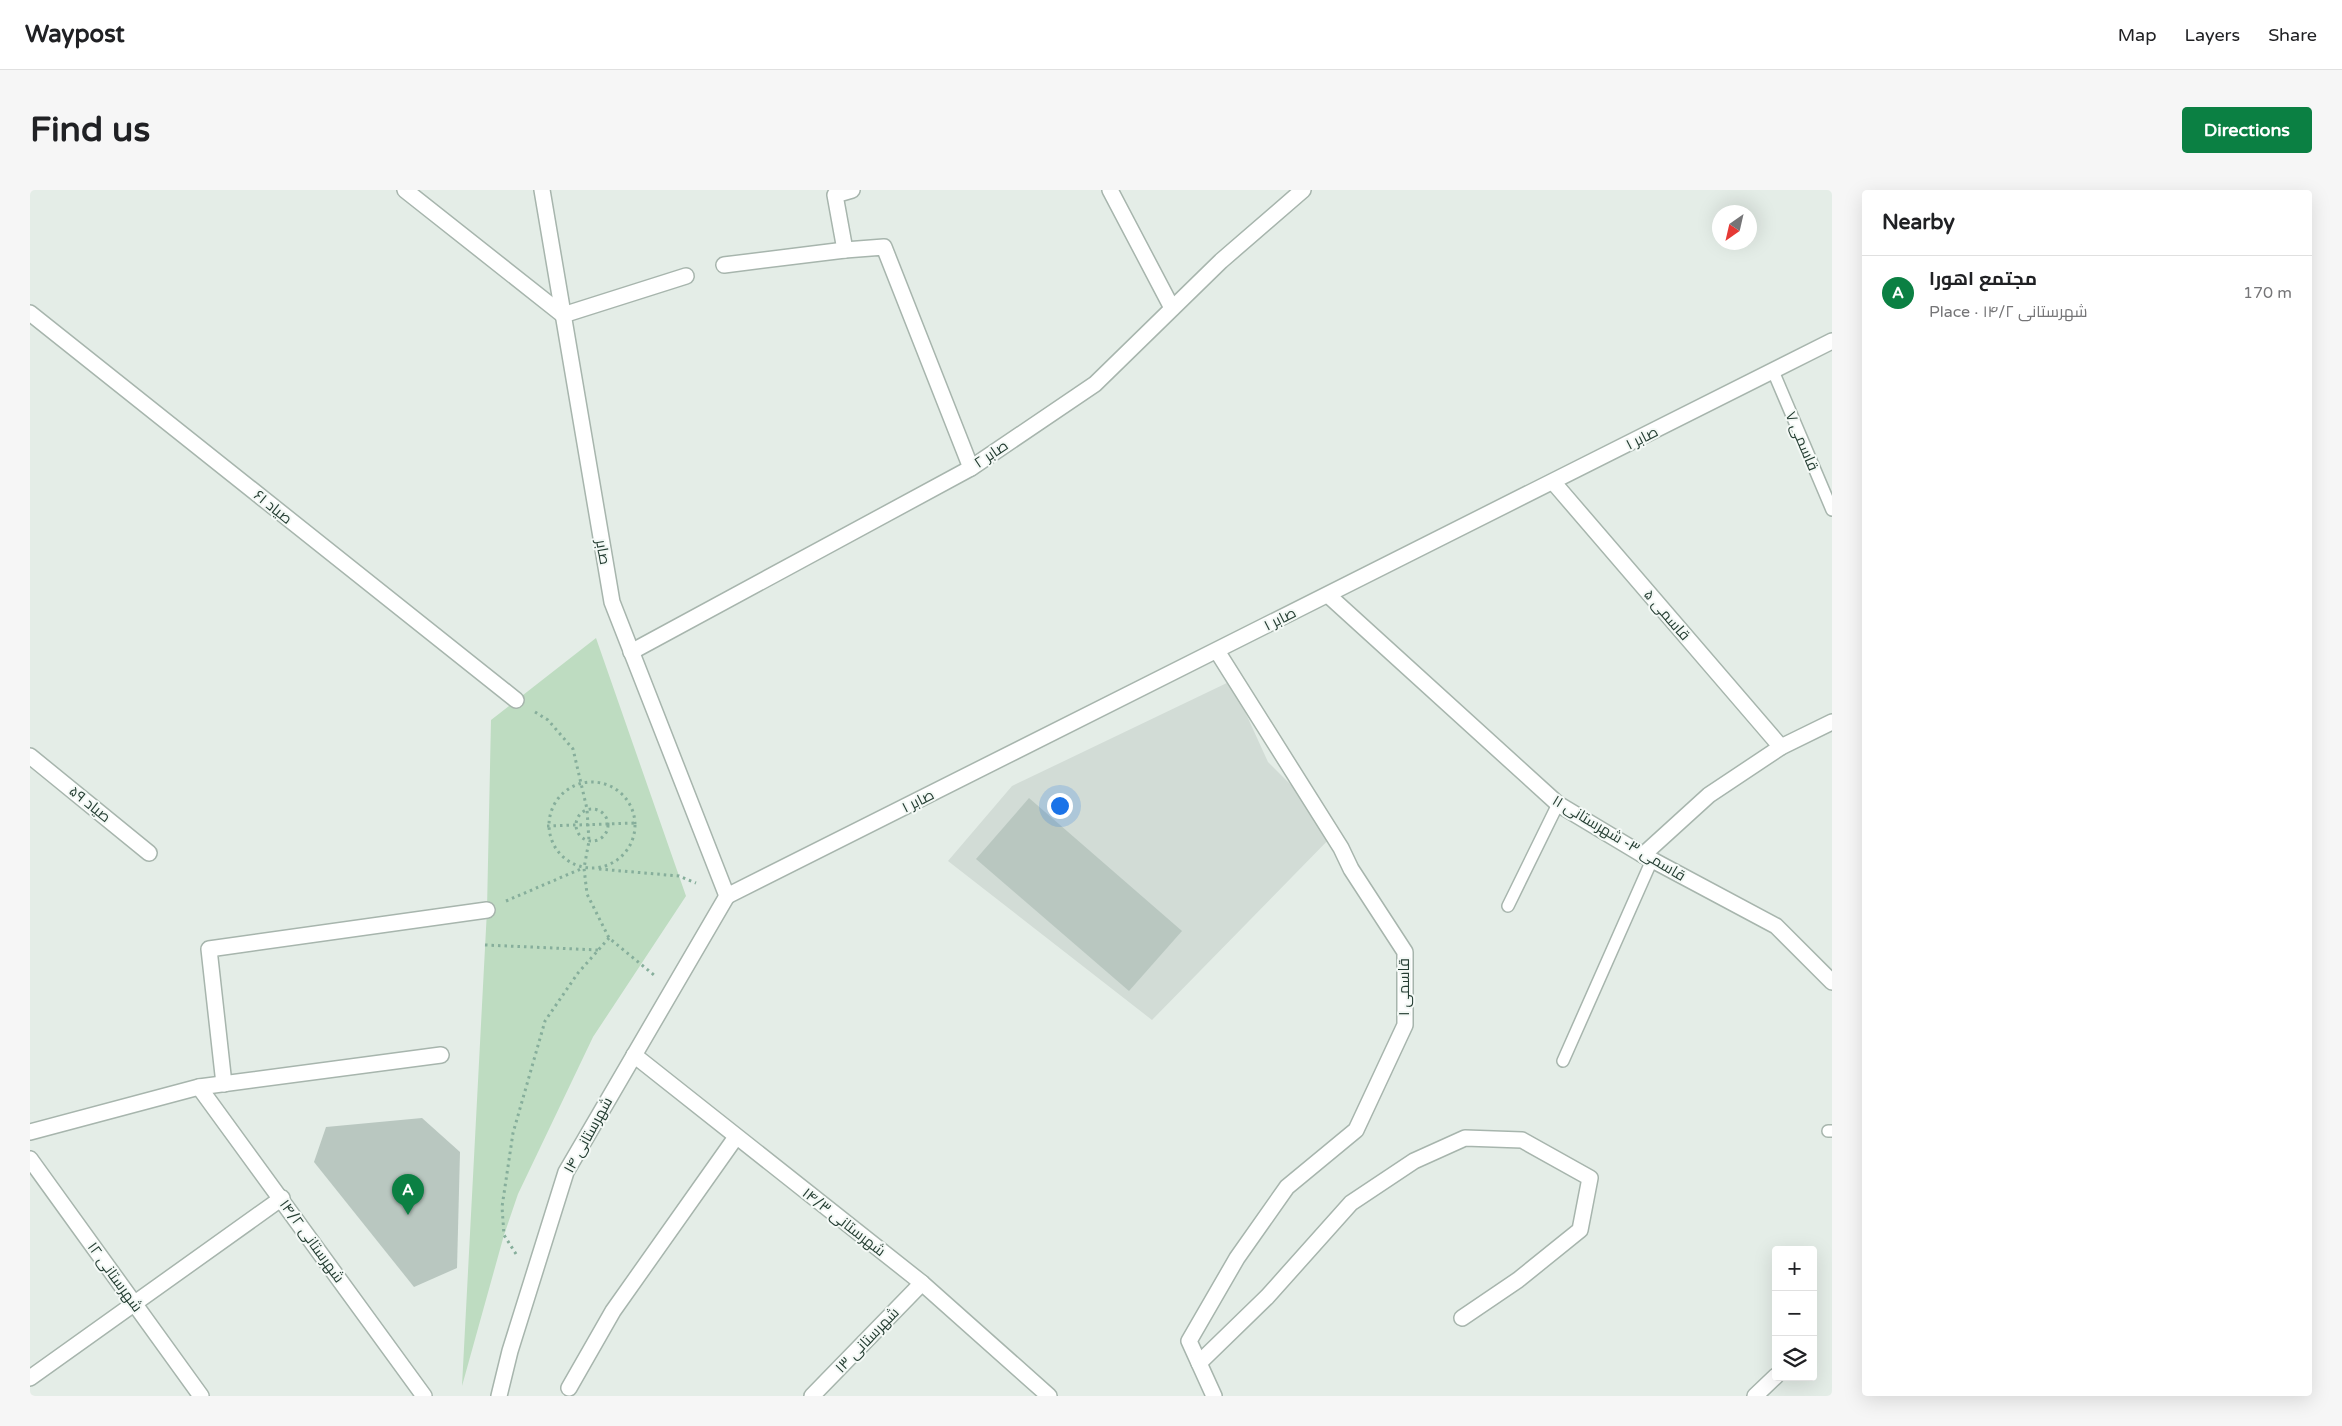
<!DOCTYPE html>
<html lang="en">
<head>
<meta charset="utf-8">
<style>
  body { margin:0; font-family:"Varela Round",Cairo,sans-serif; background:#f6f6f6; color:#202124 }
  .controls { position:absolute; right:15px; bottom:15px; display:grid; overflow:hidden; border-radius:5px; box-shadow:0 5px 20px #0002 }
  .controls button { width:45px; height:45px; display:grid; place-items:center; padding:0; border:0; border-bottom:1px solid #e0e0e0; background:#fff; color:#202124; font:25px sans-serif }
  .compass { position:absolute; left:1682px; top:15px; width:45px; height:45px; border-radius:50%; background:#fff; box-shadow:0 5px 20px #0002; rotate:214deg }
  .you { position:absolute; left:1029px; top:615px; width:18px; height:18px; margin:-12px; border:4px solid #fff; border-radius:50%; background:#1a73e8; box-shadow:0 0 0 8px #1a73e833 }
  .badge { display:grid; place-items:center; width:32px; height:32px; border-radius:50%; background:#0b8043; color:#fff; font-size:16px; font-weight:700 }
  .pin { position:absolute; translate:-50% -41px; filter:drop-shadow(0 1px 2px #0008) }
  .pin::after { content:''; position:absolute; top:26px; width:18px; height:15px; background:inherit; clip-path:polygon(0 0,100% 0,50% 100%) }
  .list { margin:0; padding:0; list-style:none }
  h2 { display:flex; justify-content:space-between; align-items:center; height:65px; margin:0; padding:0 20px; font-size:21px }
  h2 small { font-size:16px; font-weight:400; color:#757577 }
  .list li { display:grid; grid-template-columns:32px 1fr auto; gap:15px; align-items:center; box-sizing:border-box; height:75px; padding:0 20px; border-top:1px solid #e0e0e0 }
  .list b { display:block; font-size:19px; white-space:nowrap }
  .list p { margin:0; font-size:16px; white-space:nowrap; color:#757577 }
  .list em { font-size:16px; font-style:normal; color:#757577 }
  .icon { flex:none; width:28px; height:28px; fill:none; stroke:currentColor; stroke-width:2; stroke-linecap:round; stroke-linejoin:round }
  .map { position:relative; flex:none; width:1802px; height:1206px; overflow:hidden; border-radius:5px }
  header { display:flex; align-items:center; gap:30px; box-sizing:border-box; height:70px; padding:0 25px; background:#fff; border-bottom:1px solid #e0e0e0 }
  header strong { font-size:24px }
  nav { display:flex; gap:28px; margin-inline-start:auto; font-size:18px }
  .intro { display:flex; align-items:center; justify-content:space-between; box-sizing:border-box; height:120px; padding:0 30px }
  h1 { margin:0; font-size:35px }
  .button { padding:12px 22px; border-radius:5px; background:#0b8043; color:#fff; font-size:18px; font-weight:700 }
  main { display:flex; gap:30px; padding:0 30px }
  aside { flex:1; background:#fff; border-radius:5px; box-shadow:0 5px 20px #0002 }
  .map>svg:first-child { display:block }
  .built { fill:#d2dcd6 }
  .green { fill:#bedcc1 }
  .building { fill:#b9c7c0 }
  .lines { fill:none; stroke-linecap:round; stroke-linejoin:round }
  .service-casing { stroke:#a7b5ad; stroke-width:14 }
  .minor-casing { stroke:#a7b5ad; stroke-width:18 }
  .tertiary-casing { stroke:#a7b5ad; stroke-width:18 }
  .path { stroke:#86ae9b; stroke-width:3; stroke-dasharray:2.5 4; stroke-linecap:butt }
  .service { stroke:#fff; stroke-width:11 }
  .minor { stroke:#fff; stroke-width:15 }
  .tertiary { stroke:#fff; stroke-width:15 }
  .labels { text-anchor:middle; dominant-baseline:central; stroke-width:4; stroke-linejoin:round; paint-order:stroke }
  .street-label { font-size:15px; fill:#243d32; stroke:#f4f9f6 }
</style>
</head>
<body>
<header>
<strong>Waypost</strong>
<nav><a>Map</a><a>Layers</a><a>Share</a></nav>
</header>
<div class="intro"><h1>Find us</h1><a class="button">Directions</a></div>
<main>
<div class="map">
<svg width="1802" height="1206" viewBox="0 0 1802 1206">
  <rect width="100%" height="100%" fill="#e4ede7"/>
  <!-- built -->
  <path class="built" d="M1201,491l37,81 69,69 -185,189 -204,-159 64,-75z"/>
  <!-- green -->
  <path class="green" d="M566,448l90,258 -93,141 -75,157 -14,41 -42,151 25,-476 4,-190z"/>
  <!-- building -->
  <g class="building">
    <path d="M999,608l153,133 -53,60 -153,-132z"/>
    <path d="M392,928l38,34 -3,116 -43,19 -100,-125 12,-35z"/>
  </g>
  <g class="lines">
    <defs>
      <g id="service">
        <path d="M1743,181l59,139"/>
        <path d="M1478,716l50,-102"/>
        <path d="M1533,871l89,-201"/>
        <path d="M1798,941h4"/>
      </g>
      <g id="minor">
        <path d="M822,0l-17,5 10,55 39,-3 87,221"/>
        <path d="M1080,0l62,118"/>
        <path d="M694,75l121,-15"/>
        <path d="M0,123l486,387"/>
        <path d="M533,125l123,-39"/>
        <path d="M1524,293l227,264"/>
        <path d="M1298,405l230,209 85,51 133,71 56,56"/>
        <path d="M601,462l340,-184 124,-84 126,-123 82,-71"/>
        <path d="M0,566l119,97"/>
        <path d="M1613,665l66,-60 72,-48 51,-25"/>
        <path d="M604,865l288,228 127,113"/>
        <path d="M194,894l-15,-135 278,-39"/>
        <path d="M169,897l225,309"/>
        <path d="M0,942l169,-45 242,-32"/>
        <path d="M0,969l171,237"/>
        <path d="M1169,1173l68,-66 84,-94 63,-42 51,-23 57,2 68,38 -10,52 -62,50 -56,38"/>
        <path d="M0,1188l252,-180"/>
        <path d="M539,1198l44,-77 123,-174"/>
        <path d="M782,1206l110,-113"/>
        <path d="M1184,1206l-25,-55 48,-83 50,-71 69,-57 49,-105v-73l-54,-83 -10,-21 -124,-197"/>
        <path d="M1725,1206l21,-20"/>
      </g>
      <g id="tertiary">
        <path d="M375,0l158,125"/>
        <path d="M512,0l70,412 115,294"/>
        <path d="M697,706l1105,-555"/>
        <path d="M469,1206l11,-45 56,-179 161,-276"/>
      </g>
    </defs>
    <!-- service casing -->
    <use href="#service" class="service-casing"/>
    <!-- minor casing -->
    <use href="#minor" class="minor-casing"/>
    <!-- tertiary casing -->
    <use href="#tertiary" class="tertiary-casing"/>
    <!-- path -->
    <g class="path">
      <path d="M505,522l13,8 25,29 14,60 2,32 -5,27 3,26 22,44 45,37"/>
      <circle cx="562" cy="635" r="43"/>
      <circle cx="562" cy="635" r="16"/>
      <path d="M517,636l89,-3"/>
      <path d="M569,679l80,7 17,7"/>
      <path d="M476,711l77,-33"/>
      <path d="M455,755l113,5"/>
      <path d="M486,1064l-12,-19 -2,-28 11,-74 32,-112 33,-48 31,-35"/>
    </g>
    <!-- service -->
    <use href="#service" class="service"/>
    <!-- minor -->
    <use href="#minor" class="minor"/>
    <!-- tertiary -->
    <use href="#tertiary" class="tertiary"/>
  </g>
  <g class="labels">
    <!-- street labels -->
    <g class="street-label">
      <text transform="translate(1612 248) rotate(-27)">صابر ۱</text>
      <text transform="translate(1772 251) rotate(67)">قاسمی ۷</text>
      <text transform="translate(961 264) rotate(-34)">صابر ۲</text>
      <text transform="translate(243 317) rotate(39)">صیاد ۶۱</text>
      <text transform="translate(573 362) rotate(80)">صابر</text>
      <text transform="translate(1637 425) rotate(49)">قاسمی ۵</text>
      <text transform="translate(1250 429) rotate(-27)">صابر ۱</text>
      <text transform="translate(888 611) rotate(-27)">صابر ۱</text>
      <text transform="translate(60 614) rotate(39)">صیاد ۵۹</text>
      <text transform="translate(1589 648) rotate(31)">قاسمی ۳- شهرستانی ۱۱</text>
      <text transform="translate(1374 797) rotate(-90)">قاسمی ۱</text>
      <text transform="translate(558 945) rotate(-61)">شهرستانی ۱۴</text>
      <text transform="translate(814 1032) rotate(38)">شهرستانی ۱۴/۳</text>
      <text transform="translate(282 1051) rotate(54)">شهرستانی ۱۴/۲</text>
      <text transform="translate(85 1087) rotate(54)">شهرستانی ۱۲</text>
      <text transform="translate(837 1150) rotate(-46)">شهرستانی ۱۳</text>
    </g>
  </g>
</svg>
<div class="controls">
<button>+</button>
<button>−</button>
<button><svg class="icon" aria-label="layers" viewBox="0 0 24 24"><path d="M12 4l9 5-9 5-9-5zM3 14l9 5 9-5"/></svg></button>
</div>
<svg class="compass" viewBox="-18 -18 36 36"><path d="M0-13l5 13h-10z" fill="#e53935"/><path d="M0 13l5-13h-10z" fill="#757577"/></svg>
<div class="you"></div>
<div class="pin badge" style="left:378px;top:1025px">A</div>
</div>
<aside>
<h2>Nearby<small></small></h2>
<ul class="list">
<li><span class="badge">A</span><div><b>مجتمع اهورا</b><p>Place · شهرستانی ۱۴/۲</p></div><em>170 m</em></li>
</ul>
</aside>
</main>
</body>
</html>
